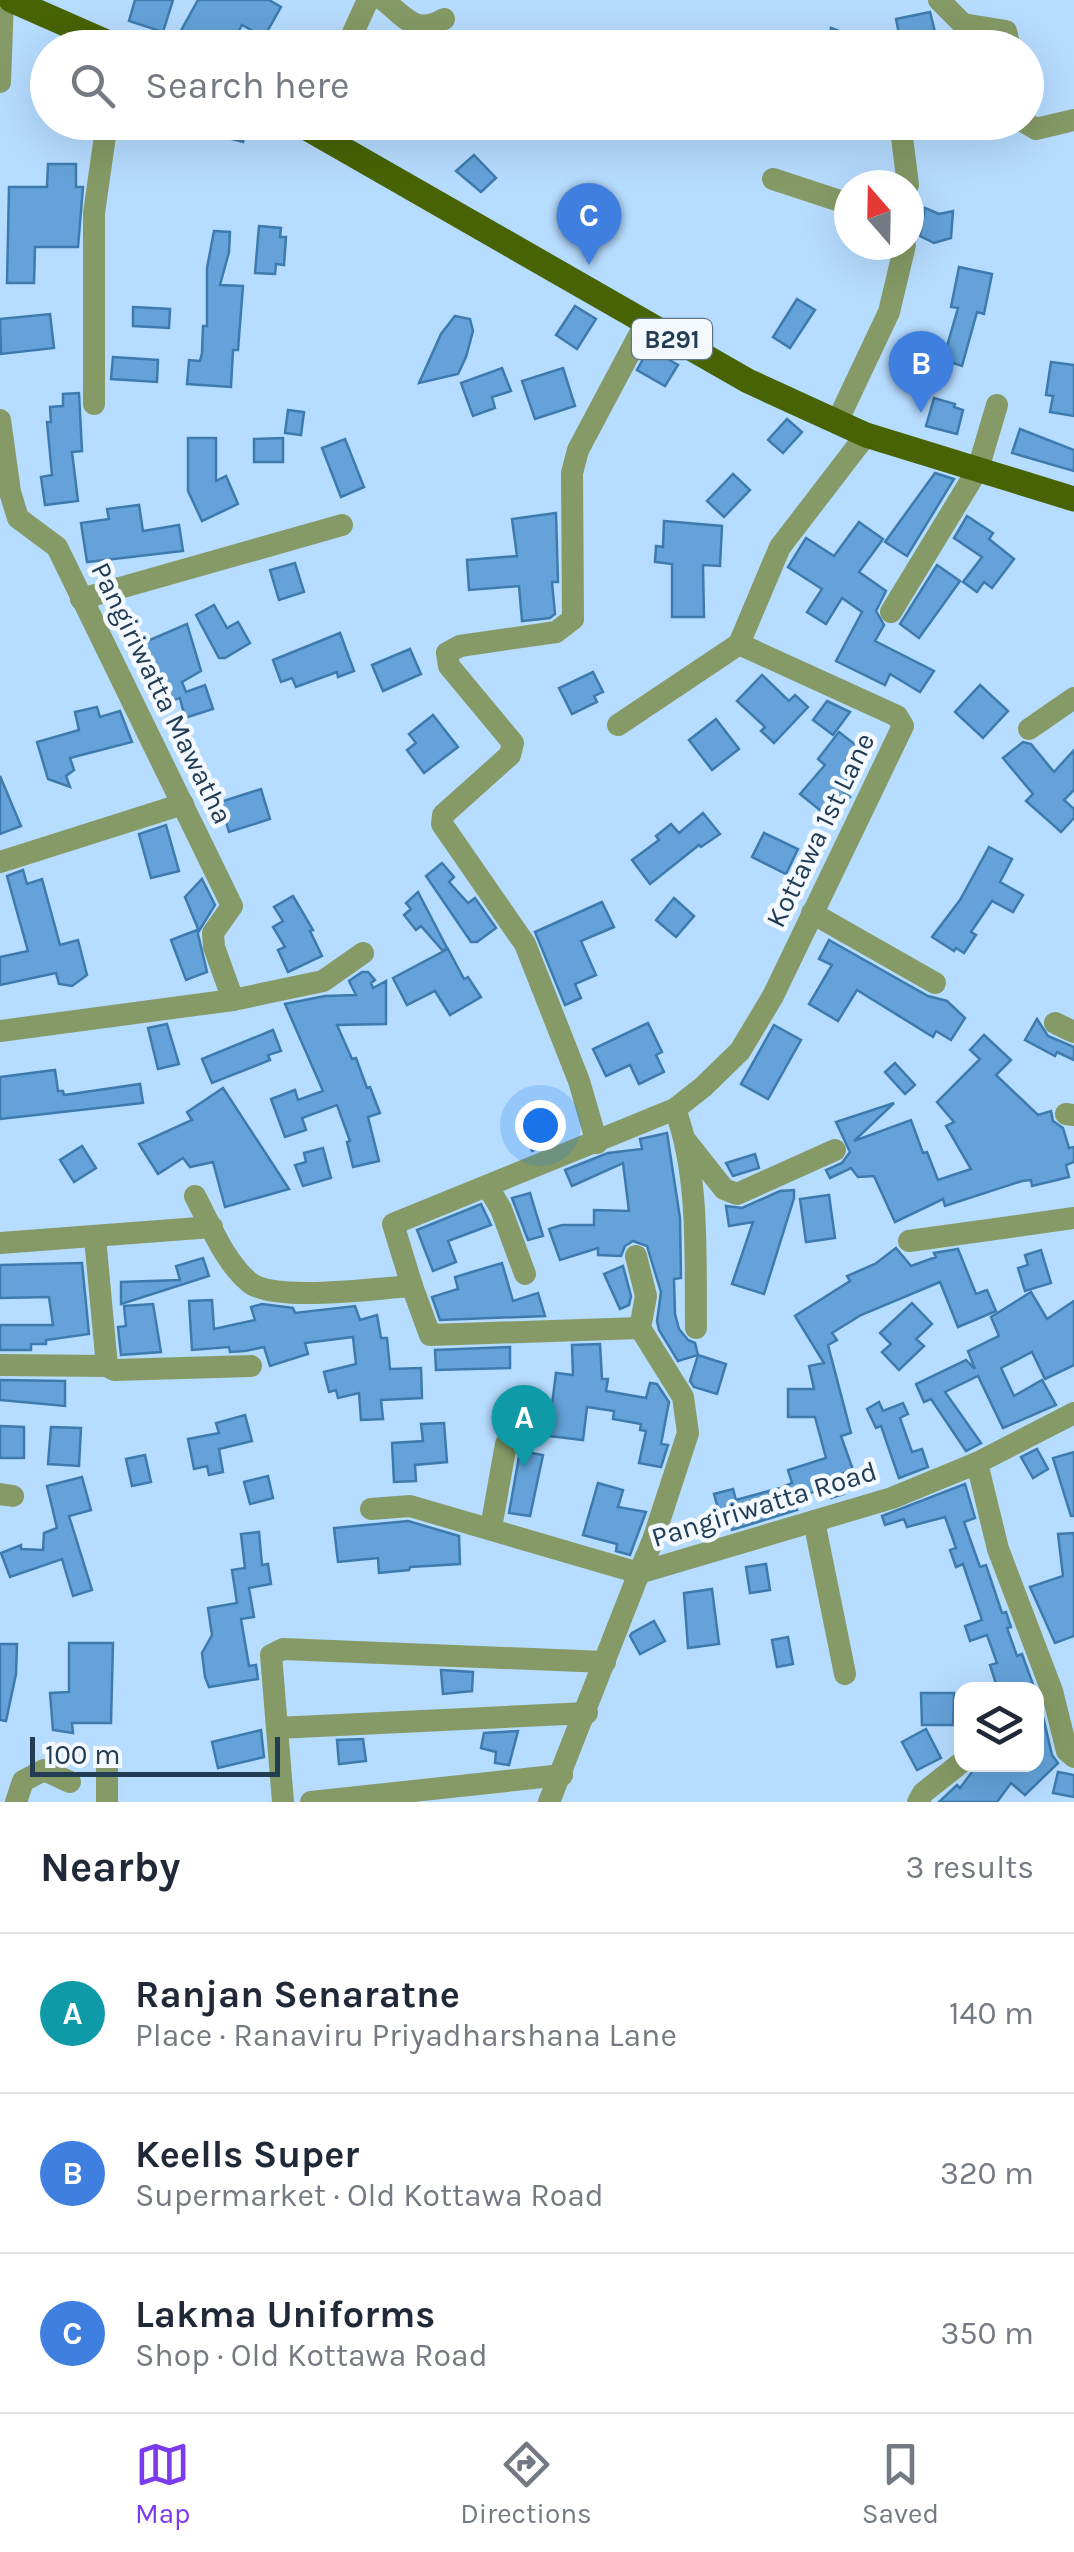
<!DOCTYPE html>
<html lang="en">
<head>
<meta charset="utf-8">
<style>
  body { margin:0; font-family:Karla,sans-serif; background:#f2f2f3; color:#1f2937 }
  .controls { position:absolute; right:30px; bottom:30px; display:grid; overflow:hidden; border-radius:20px; box-shadow:0 10px 40px #0002 }
  .controls button { width:90px; height:90px; display:grid; place-items:center; padding:0; border:0; border-bottom:2px solid #e0e1e3; background:#fff; color:#1f2937; font:50px sans-serif }
  .compass { position:absolute; left:834px; top:170px; width:90px; height:90px; border-radius:50%; background:#fff; box-shadow:0 10px 40px #0002; rotate:340deg }
  .scale { position:absolute; left:30px; bottom:25px; width:250px; box-sizing:border-box; padding-left:10px; border:5px solid #223c54; border-top:0; font-size:28px; line-height:35px; white-space:nowrap; color:#223c54; -webkit-text-stroke:8px #f3f9ff; paint-order:stroke }
  .you { position:absolute; left:540px; top:1125px; width:35px; height:35px; margin:-25px; border:8px solid #fff; border-radius:50%; background:#1a73e8; box-shadow:0 0 0 15px #1a73e833 }
  .badge { display:grid; place-items:center; width:65px; height:65px; border-radius:50%; background:#7c3aed; color:#fff; font-size:32px; font-weight:700 }
  .pin { position:absolute; translate:-50% -82px; filter:drop-shadow(0 2px 5px #0008) }
  .pin::after { content:''; position:absolute; top:52px; width:35px; height:30px; background:inherit; clip-path:polygon(0 0,100% 0,50% 100%) }
  .list { margin:0; padding:0; list-style:none }
  h2 { display:flex; justify-content:space-between; align-items:center; height:130px; margin:0; padding:0 40px; font-size:42px }
  h2 small { font-size:32px; font-weight:400; color:#747a83 }
  .list li { display:grid; grid-template-columns:65px 1fr auto; gap:30px; align-items:center; box-sizing:border-box; height:160px; padding:0 40px; border-top:2px solid #e0e1e3 }
  .list b { display:block; font-size:38px; white-space:nowrap }
  .list p { margin:0; font-size:32px; white-space:nowrap; color:#747a83 }
  .list em { font-size:32px; font-style:normal; color:#747a83 }
  .icon { flex:none; width:55px; height:55px; fill:none; stroke:currentColor; stroke-width:2; stroke-linecap:round; stroke-linejoin:round }
  .map { position:relative; flex:none; width:1074px; height:1802px; overflow:hidden }
  .search { position:absolute; background:#fff; box-shadow:0 10px 40px #0002; left:30px; right:30px; top:30px; height:110px; display:flex; align-items:center; gap:25px; box-sizing:border-box; padding:0 35px; border-radius:55px; color:#747a83; font-size:38px }
  .sheet { height:610px; background:#fff }
  nav { display:flex; justify-content:space-around; align-items:center; box-sizing:border-box; height:140px; border-top:2px solid #e0e1e3; background:#fff; font-size:28px; color:#747a83 }
  nav a { display:grid; justify-items:center; gap:5px }
  nav .on { color:#7c3aed }
  .map>svg:first-child { display:block }
  .building { fill:#64a2d9; stroke:#3d7baf; stroke-width:2.5 }
  .lines { fill:none; stroke-linecap:round; stroke-linejoin:round }
  .minor { stroke:#859a66; stroke-width:22 }
  .major { stroke:#476304; stroke-width:25 }
  .labels { text-anchor:middle; dominant-baseline:central; stroke-width:9; stroke-linejoin:round; paint-order:stroke }
  .shield { fill:#f3f9ff; stroke:#617587; stroke-width:2.5 }
  .shield-label { font-size:25px; font-weight:bold; fill:#223c54 }
  .street-label { font-size:28px; fill:#223c54; stroke:#f3f9ff }
</style>
</head>
<body>
<div class="map">
<svg width="1074" height="1802" viewBox="0 0 1074 1802">
  <rect width="100%" height="100%" fill="#b6dcff"/>
  <!-- building -->
  <g class="building">
    <path d="M135,0h38l-10,32 -34,-11z"/>
    <path d="M198,0h71l12,7 -17,30 -22,-12 -13,23h-30l-21,-12z"/>
    <path d="M930,12l9,36h-37l-6,-29z"/>
    <path d="M831,28l49,18v2h-51z"/>
    <path d="M730,32l47,9 -1,7h-49z"/>
    <path d="M220,122l27,6 -4,14 -26,-7z"/>
    <path d="M474,155l22,23 -15,14 -25,-21z"/>
    <path d="M48,164h28v23h7l-5,60h-43l-1,36h-27l2,-96h38z"/>
    <path d="M925,208l14,6 14,-3 -2,27 -17,5 -14,-7z"/>
    <path d="M259,226l22,2 -1,9h6l-2,28 -8,-1 -1,10 -20,-1z"/>
    <path d="M214,231l16,1 -1,20 -9,33 23,1 -5,64h-5l-2,37 -44,-3 2,-24 11,1 2,-8 1,-27h4v-58z"/>
    <path d="M959,267l33,7 -8,40 -7,-2 -15,54 -19,-6 15,-52 -7,-1z"/>
    <path d="M797,299l18,11 -25,38 -17,-11z"/>
    <path d="M575,306l21,13 -19,30 -21,-14z"/>
    <path d="M133,307l37,2 -1,19 -36,-2z"/>
    <path d="M50,314l4,34 -53,6 -1,-35z"/>
    <path d="M455,316l15,3 3,12 -7,26 -8,17 -39,9 22,-49z"/>
    <path d="M649,348l29,17 -13,21 -28,-16z"/>
    <path d="M113,357l45,3 -1,22 -46,-3z"/>
    <path d="M1051,362l23,3v51l-24,-4 3,-16 -7,-1z"/>
    <path d="M502,368l9,23 -19,6 3,11 -22,8 -12,-33z"/>
    <path d="M563,368l12,38 -40,13 -13,-38z"/>
    <path d="M79,393l3,58 -10,1 6,49 -33,4 -4,-28 11,-2 -5,-53h4l-1,-15 13,-1v-12z"/>
    <path d="M934,398l21,6 -1,3 9,3 -6,24 -31,-8z"/>
    <path d="M288,410l16,2 -3,23 -16,-2z"/>
    <path d="M787,419l15,13 -19,21 -15,-13z"/>
    <path d="M1020,429l54,21v21l-62,-18z"/>
    <path d="M188,438h28v43l10,-5 12,28 -36,17 -14,-30z"/>
    <path d="M283,438v24h-29v-23z"/>
    <path d="M345,439l19,48 -23,10 -19,-49z"/>
    <path d="M935,473l19,6 -47,77 -22,-14z"/>
    <path d="M733,474l17,16 -26,27 -17,-16z"/>
    <path d="M139,505l4,26 36,-6 4,26 -96,11 -6,-39 28,-4 -2,-10z"/>
    <path d="M556,513l2,69h-6l3,32 -5,4 -28,3 -3,-35 -50,4 -2,-30 50,-4 -5,-37z"/>
    <path d="M967,516l26,17 -4,6 25,20 -22,29 -8,-6 -7,10 -14,-10 19,-25 -28,-19z"/>
    <path d="M664,521l58,5 -2,40 -17,-1 1,52h-32v-53l-17,-2 1,-16 7,1z"/>
    <path d="M859,522l24,17 -24,33 27,19 -10,20 8,14 -9,16 59,30 -14,21 -30,-18 -5,11 -49,-24 26,-49 -20,-14 -16,26 -19,-12 15,-23 -34,-22 18,-29 28,18z"/>
    <path d="M295,563l9,29 -25,8 -9,-30z"/>
    <path d="M937,565l23,16 -41,57 -19,-14z"/>
    <path d="M214,605l13,23 11,-6 12,21 -25,15h-6l-23,-43z"/>
    <path d="M187,624l14,47 -19,11 4,10 19,-7 8,24 -28,9 -5,-20 -19,6 -10,-34 -3,2 -12,-26z"/>
    <path d="M340,633l14,38 -16,6 -1,-5 -41,15 -4,-9 -11,4 -8,-22z"/>
    <path d="M410,649l11,25 -38,17 -11,-26z"/>
    <path d="M593,672l10,20 -9,4 3,6 -25,12 -13,-26z"/>
    <path d="M762,675l27,26 6,-6 13,12 -34,36 -13,-12 4,-4 -28,-26z"/>
    <path d="M980,685l28,26 -25,27 -28,-26z"/>
    <path d="M827,701l23,11 -17,23 -20,-15z"/>
    <path d="M97,707l3,10 20,-6 12,31 -62,16 4,12 -8,6 4,11 -22,-8 -11,-37 42,-12 -4,-18z"/>
    <path d="M433,715l25,32 -34,26 -17,-23 9,-7 -7,-9z"/>
    <path d="M716,719l23,30 -27,21 -23,-30z"/>
    <path d="M839,732l28,22 -27,34 10,9 -19,22 -31,-25 25,-29 -7,-6z"/>
    <path d="M1023,742l8,2 23,28 20,-22v40l-10,10 10,9v9l-13,14 -35,-31 7,-7 -30,-36z"/>
    <path d="M0,776l21,50 -21,8z"/>
    <path d="M261,789l9,30 -41,13 -9,-30z"/>
    <path d="M703,813l17,21 -19,13 -2,-2 -49,39 -18,-24 27,-20 -3,-4 15,-12 8,9z"/>
    <path d="M166,825l13,46 -28,7 -12,-44z"/>
    <path d="M764,833l34,16 -12,25 -34,-17z"/>
    <path d="M989,847l23,12 -12,23 23,13 -10,17 -21,-11 -21,31 5,3 -12,18 -8,-5 -2,3 -22,-14 28,-37z"/>
    <path d="M442,863l12,14 -5,5 19,21 7,-5 21,30 -19,14h-6l-45,-66z"/>
    <path d="M23,870l4,14 15,-5 18,66 18,-5 9,35 -15,11 -13,-2 -3,-11 -56,12v-28l28,-6 -21,-75z"/>
    <path d="M202,879l13,26 -16,26 -14,-34z"/>
    <path d="M418,892l29,56 -4,3 -22,-25 -5,4 -12,-15 7,-6 -5,-6z"/>
    <path d="M293,896l20,34 -3,1 12,25 -34,16 -10,-22 7,-3 -12,-20 10,-6 -9,-14z"/>
    <path d="M674,898l20,18 -18,21 -20,-17z"/>
    <path d="M602,902l12,25 -33,14 15,34 -21,9 6,14 -16,7 -30,-73z"/>
    <path d="M197,930l10,42 -21,8 -15,-40z"/>
    <path d="M829,940l99,56 19,5 18,17 -14,22 -15,-9 -3,6 -76,-47 -19,31 -29,-17 23,-39 -13,-6z"/>
    <path d="M448,949l16,30 4,-2 13,20 -31,18 -15,-24 -28,14 -14,-27z"/>
    <path d="M362,972h6l7,8 -4,3 2,5 13,-7v43l-49,1 15,34 4,-1 11,30 3,-1 10,26 -12,4 11,44 -26,6 -6,-25 3,-1 -13,-36 -35,13 4,12 -21,7 -14,-38 24,-9 3,10 25,-9 -38,-87 40,-8 31,-1 -7,-14z"/>
    <path d="M1037,1019l11,17 26,11v13l-17,-8 -2,4 -30,-16z"/>
    <path d="M648,1023l14,29 -6,3 8,17 -25,12 -9,-19 -24,11 -13,-27z"/>
    <path d="M167,1024l12,40 -21,5 -10,-41z"/>
    <path d="M774,1025l27,15 -33,59 -27,-15z"/>
    <path d="M273,1030l8,21 -13,4 2,5 -58,23 -10,-24z"/>
    <path d="M984,1035l27,25 -15,15 42,40 13,-4 2,10 10,7 6,20 5,-1v15l-8,3 3,12 -37,9 -1,-6 -9,1 -77,25 -2,-7 -48,23 -21,-46 -16,1 -7,-9 -21,10 -4,-8 16,-7 8,-11 -14,-30 58,-19 -40,38 57,-21 12,33 4,-1 11,28 33,-11 -25,-43 8,-4 -17,-20 43,-43 -10,-9z"/>
    <path d="M895,1063l20,22 -10,9 -20,-22z"/>
    <path d="M55,1070l3,21h5l1,4 76,-11 3,19 -143,16v-42z"/>
    <path d="M223,1088l34,52 32,49 -64,18 -12,-45 -23,5 -7,-9 -25,16 -19,-30 53,-24 -5,-8z"/>
    <path d="M546,1115l11,26 -25,10 -11,-25z"/>
    <path d="M667,1133l13,85 1,60 -7,1 1,35 4,15 9,11 7,3 3,12 -20,6 -19,-31 -2,-9 4,-29 -14,-46 -14,-5 -8,5 -4,10 -23,-1v-7l-38,12 -11,-31 13,-4h32v-15l35,1 -6,-48 -51,23 -7,-16 43,-17 34,-4 -2,-10z"/>
    <path d="M82,1146l14,22 -22,14 -14,-22z"/>
    <path d="M323,1148l8,30 -28,8 -8,-21 11,-3 -2,-9z"/>
    <path d="M755,1154l4,14 -26,8 -7,-13z"/>
    <path d="M794,1190v8l-30,96 -32,-10 21,-62 -24,4 -3,-20 16,2 38,-17z"/>
    <path d="M530,1193l13,43 -15,4 -16,-42z"/>
    <path d="M829,1195l6,43 -29,4 -6,-43z"/>
    <path d="M481,1204l10,21 -43,16 8,21 -23,9 -16,-41z"/>
    <path d="M896,1248l15,18 25,-9 -2,-4 24,-4 18,45 11,-4 9,21 -38,16 -18,-45 -79,33 -29,18 5,7 -9,5 23,88 -10,3 12,34 -15,5 6,19 -13,4 -4,-11 -34,12 4,11 -65,20 -4,-16 -8,2 -6,-22 19,-5 3,11 44,-12 12,-5 -4,-13 38,-12 -11,-41h-27v-28h26l-5,-23 15,-3 -29,-47 55,-35 -3,-5 28,-12z"/>
    <path d="M1041,1250l10,33 -26,8 -7,-23 10,-3 -3,-10z"/>
    <path d="M203,1258l6,18 -88,28v-22l59,-2 -4,-14z"/>
    <path d="M82,1263l7,71 -43,6v4h-15v6h-31v-25h53l-4,-28 -49,1v-33z"/>
    <path d="M502,1263l11,38 25,-8 7,23 -105,4 -8,-23 26,-8 -3,-12z"/>
    <path d="M623,1266l8,30 -2,9 -9,4 -16,-35z"/>
    <path d="M1031,1292l16,27 27,-18v64l-29,14 -13,-27 -31,16 13,28 28,-16 14,25 -53,23 -25,-52 -33,16 36,51 -15,8 -35,-52 -7,3 -8,-18 50,-24 9,9 -7,-18 31,-15 -8,-19z"/>
    <path d="M212,1300l2,29 41,-9 -4,-13 11,-3 31,4 2,5 60,-7 5,14 17,-5 4,23h6l3,31 31,-1 1,30 -41,2 2,19 -22,1 -2,-27 -21,5 -2,-8 -7,2 -5,-20 32,-8 -3,-27 -48,6 3,11 -38,12 -6,-19 -19,4 -15,1 -1,-5 -37,3 -3,-49z"/>
    <path d="M912,1303l20,21 -16,15 8,7 -25,24 -17,-18 9,-8 -11,-11z"/>
    <path d="M153,1304l8,48 -40,3 -3,-28 8,-1 -2,-20z"/>
    <path d="M600,1344l2,35h6l-2,12 40,7 4,-15 7,1 12,18 -8,42 7,1 -7,22 -22,-4 7,-32 -6,-1 1,-6 -28,-5 1,-8 -27,-4 -4,33 -35,-4 8,-63 17,2 -1,-30z"/>
    <path d="M510,1347v21l-74,2 -1,-20z"/>
    <path d="M698,1355l28,9 -9,30 -23,-7 -4,-6z"/>
    <path d="M0,1380l65,1v25l-65,-6z"/>
    <path d="M879,1402l4,9 20,-8 5,11 -8,4 12,34 10,-3 6,18 -29,11 -18,-52 -5,2 -9,-19z"/>
    <path d="M245,1415l7,26 -33,8 4,23 -14,3 -2,-9 -13,3 -6,-30 31,-6 -3,-10z"/>
    <path d="M444,1423l3,39 -32,3 1,16 -22,1 -2,-39 31,-2 -2,-17z"/>
    <path d="M0,1426l24,1v31h-24z"/>
    <path d="M51,1427l30,1 -2,38 -31,-2z"/>
    <path d="M1037,1449l11,20 -15,9 -12,-21z"/>
    <path d="M520,1451l23,4 -13,61 -21,-3z"/>
    <path d="M1074,1452v64h-3l-18,-58z"/>
    <path d="M145,1455l6,27 -19,4 -6,-27z"/>
    <path d="M268,1476l5,22 -23,6 -6,-22z"/>
    <path d="M82,1477l9,33 -22,6 23,74 -19,6 -11,-37 -52,18 -9,-24 20,-8v4l22,1 1,-17 13,-5 -10,-42z"/>
    <path d="M598,1483l25,7 -5,17 28,5 -16,43 -14,-4 1,-7 -34,-9z"/>
    <path d="M965,1484l10,34 -11,4 16,45 6,-2 16,48 4,-1 5,15 -4,1 10,28 5,-2 13,36h-37l-8,-25 7,-2 -10,-28 -17,6 -5,-15 17,-6 -19,-56 -7,3 -6,-17 6,-2 -11,-31 -38,10 -3,-8 -19,6 -3,-9z"/>
    <path d="M408,1521l51,15 1,28 -50,3 -1,3 -30,3 -1,-15 -40,4 -4,-34z"/>
    <path d="M259,1532l3,33 6,-1 3,20 -22,4 5,29 -13,2 8,47 7,-1 2,14 -49,8 -4,-10 -3,-24 10,-18 -4,-27 29,-5 -5,-33 13,-2 -4,-34z"/>
    <path d="M1074,1533v103l-19,7 -25,-56 33,-11 -5,-42z"/>
    <path d="M766,1564l4,26 -20,3 -4,-26z"/>
    <path d="M712,1589l7,55 -31,4 -4,-55z"/>
    <path d="M654,1621l11,20 -25,13 -10,-18 2,-3z"/>
    <path d="M788,1637l5,27 -16,3 -5,-27z"/>
    <path d="M69,1643h44l-2,80h-39l1,10 -20,-3 -3,-37 19,-1z"/>
    <path d="M0,1644h17l-1,30 -10,47 -6,-1z"/>
    <path d="M441,1670l32,2 -1,19 -29,3z"/>
    <path d="M921,1693h33l-1,32h-31z"/>
    <path d="M1041,1708l11,47 6,8 -33,32 -14,-12 -14,19h-58l18,-17 3,3 18,-24h58v-54z"/>
    <path d="M926,1729l15,29 -24,12 -15,-28z"/>
    <path d="M261,1730l3,27 -46,11 -6,-26z"/>
    <path d="M518,1731l-9,34 -14,-2 1,-11 -15,-4 3,-15z"/>
    <path d="M363,1739l3,22 -27,3 -2,-24z"/>
    <path d="M1058,1772l16,3v22l-21,-4z"/>
  </g>
  <g class="lines">
    <!-- minor -->
    <g class="minor">
      <path d="M383,0c23,17 32,36 61,19"/>
      <path d="M939,0l24,24 43,7 4,17"/>
      <path d="M346,48l22,-48"/>
      <path d="M0,82l3,-82"/>
      <path d="M900,122l8,63"/>
      <path d="M1024,122l12,7 38,-9"/>
      <path d="M773,179l76,25"/>
      <path d="M909,211v15"/>
      <path d="M94,404v-191l13,-91"/>
      <path d="M0,420l10,72 8,26 39,29 175,359 -19,27 1,14 19,53"/>
      <path d="M837,422l52,-110 16,-67"/>
      <path d="M81,599l261,-74"/>
      <path d="M891,612l87,-143 19,-64"/>
      <path d="M739,644l41,-97 86,-112"/>
      <path d="M618,725l121,-81"/>
      <path d="M1029,729l45,-31"/>
      <path d="M0,862l183,-58"/>
      <path d="M812,913l123,70"/>
      <path d="M1055,1023l19,9"/>
      <path d="M0,1031l233,-31 90,-19 40,-28"/>
      <path d="M675,1109c25,68 20,148 21,219"/>
      <path d="M1066,1114l8,1"/>
      <path d="M686,1141l38,48 13,5 98,-44"/>
      <path d="M597,1143l-18,-62 -54,-137 -83,-120 1,-9 67,-60 3,-12 -64,-77 -2,-13 13,-7 96,-14 17,-13 -1,-146 6,-23 67,-126"/>
      <path d="M488,1187l13,22 24,65"/>
      <path d="M195,1196c15,28 29,65 54,86 24,21 128,6 163,4l18,49 210,-7"/>
      <path d="M95,1238l12,128 7,4 137,-4"/>
      <path d="M909,1241l165,-23"/>
      <path d="M0,1243l212,-16"/>
      <path d="M412,1286l-19,-62 282,-115 28,-22 37,-36 33,-55 130,-270 -6,-10 -158,-72"/>
      <path d="M0,1365l107,1"/>
      <path d="M977,1463l21,86 54,142 15,60 7,6"/>
      <path d="M0,1494l13,2"/>
      <path d="M371,1509l39,-3 229,67 14,-33 35,-107 -5,-36 -43,-69 6,-32 -10,-40"/>
      <path d="M814,1521l31,153"/>
      <path d="M491,1528l15,-84"/>
      <path d="M277,1728l310,-15"/>
      <path d="M107,1762v40"/>
      <path d="M16,1802l7,-21 21,-11 26,12"/>
      <path d="M283,1802l-12,-147 12,-6 322,13"/>
      <path d="M311,1802l251,-27"/>
      <path d="M549,1802l90,-229 253,-75 85,-35 97,-50"/>
      <path d="M918,1802l5,-9 39,-31"/>
    </g>
    <!-- major -->
    <g class="major">
      <path d="M11,0l109,48"/>
      <path d="M296,122l452,259 118,54 208,64"/>
    </g>
  </g>
  <g class="labels">
    <!-- shield labels -->
    <rect class="shield" x="632" y="319" width="80" height="40" rx="8"/>
    <g class="shield-label">
      <text x="672" y="339">B291</text>
    </g>
    <!-- street labels -->
    <g class="street-label">
      <text transform="translate(162 693) rotate(64)">Pangiriwatta Mawatha</text>
      <text transform="translate(820 830) rotate(-64)">Kottawa 1st Lane</text>
      <text transform="translate(764 1504) rotate(-17)">Pangiriwatta Road</text>
    </g>
  </g>
</svg>
<div class="controls">
<button><svg class="icon" aria-label="layers" viewBox="0 0 24 24"><path d="M12 4l9 5-9 5-9-5zM3 14l9 5 9-5"/></svg></button>
</div>
<svg class="compass" viewBox="-18 -18 36 36"><path d="M0-13l5 13h-10z" fill="#e53935"/><path d="M0 13l5-13h-10z" fill="#747a83"/></svg>
<div class="scale">100 m</div>
<div class="you"></div>
<div class="pin badge" style="left:524px;top:1467px;background:#0f9aa8">A</div>
<div class="pin badge" style="left:921px;top:413px;background:#3f7fe0">B</div>
<div class="pin badge" style="left:589px;top:265px;background:#3f7fe0">C</div>
<div class="search"><svg class="icon" aria-label="search" viewBox="0 0 24 24"><circle cx="10" cy="10" r="6"/><path d="M15 15l6 6"/></svg>Search here</div>
</div>
<section class="sheet">
<h2>Nearby<small>3 results</small></h2>
<ul class="list">
<li><span class="badge" style="background:#0f9aa8">A</span><div><b>Ranjan Senaratne</b><p>Place · Ranaviru Priyadharshana Lane</p></div><em>140 m</em></li>
<li><span class="badge" style="background:#3f7fe0">B</span><div><b>Keells Super</b><p>Supermarket · Old Kottawa Road</p></div><em>320 m</em></li>
<li><span class="badge" style="background:#3f7fe0">C</span><div><b>Lakma Uniforms</b><p>Shop · Old Kottawa Road</p></div><em>350 m</em></li>
</ul>
</section>
<nav>
<a class="on"><svg class="icon" aria-label="map" viewBox="0 0 24 24"><path d="M3 6l6-2 6 2 6-2v14l-6 2-6-2-6 2zM9 4v14M15 6v14"/></svg>Map</a>
<a><svg class="icon" aria-label="directions" viewBox="0 0 24 24"><path d="M12 3l9 9-9 9-9-9zM9 14v-3h6M13 9l2 2-2 2"/></svg>Directions</a>
<a><svg class="icon" aria-label="saved" viewBox="0 0 24 24"><path d="M7 4h10v16l-5-4-5 4z"/></svg>Saved</a>
</nav>
</body>
</html>
